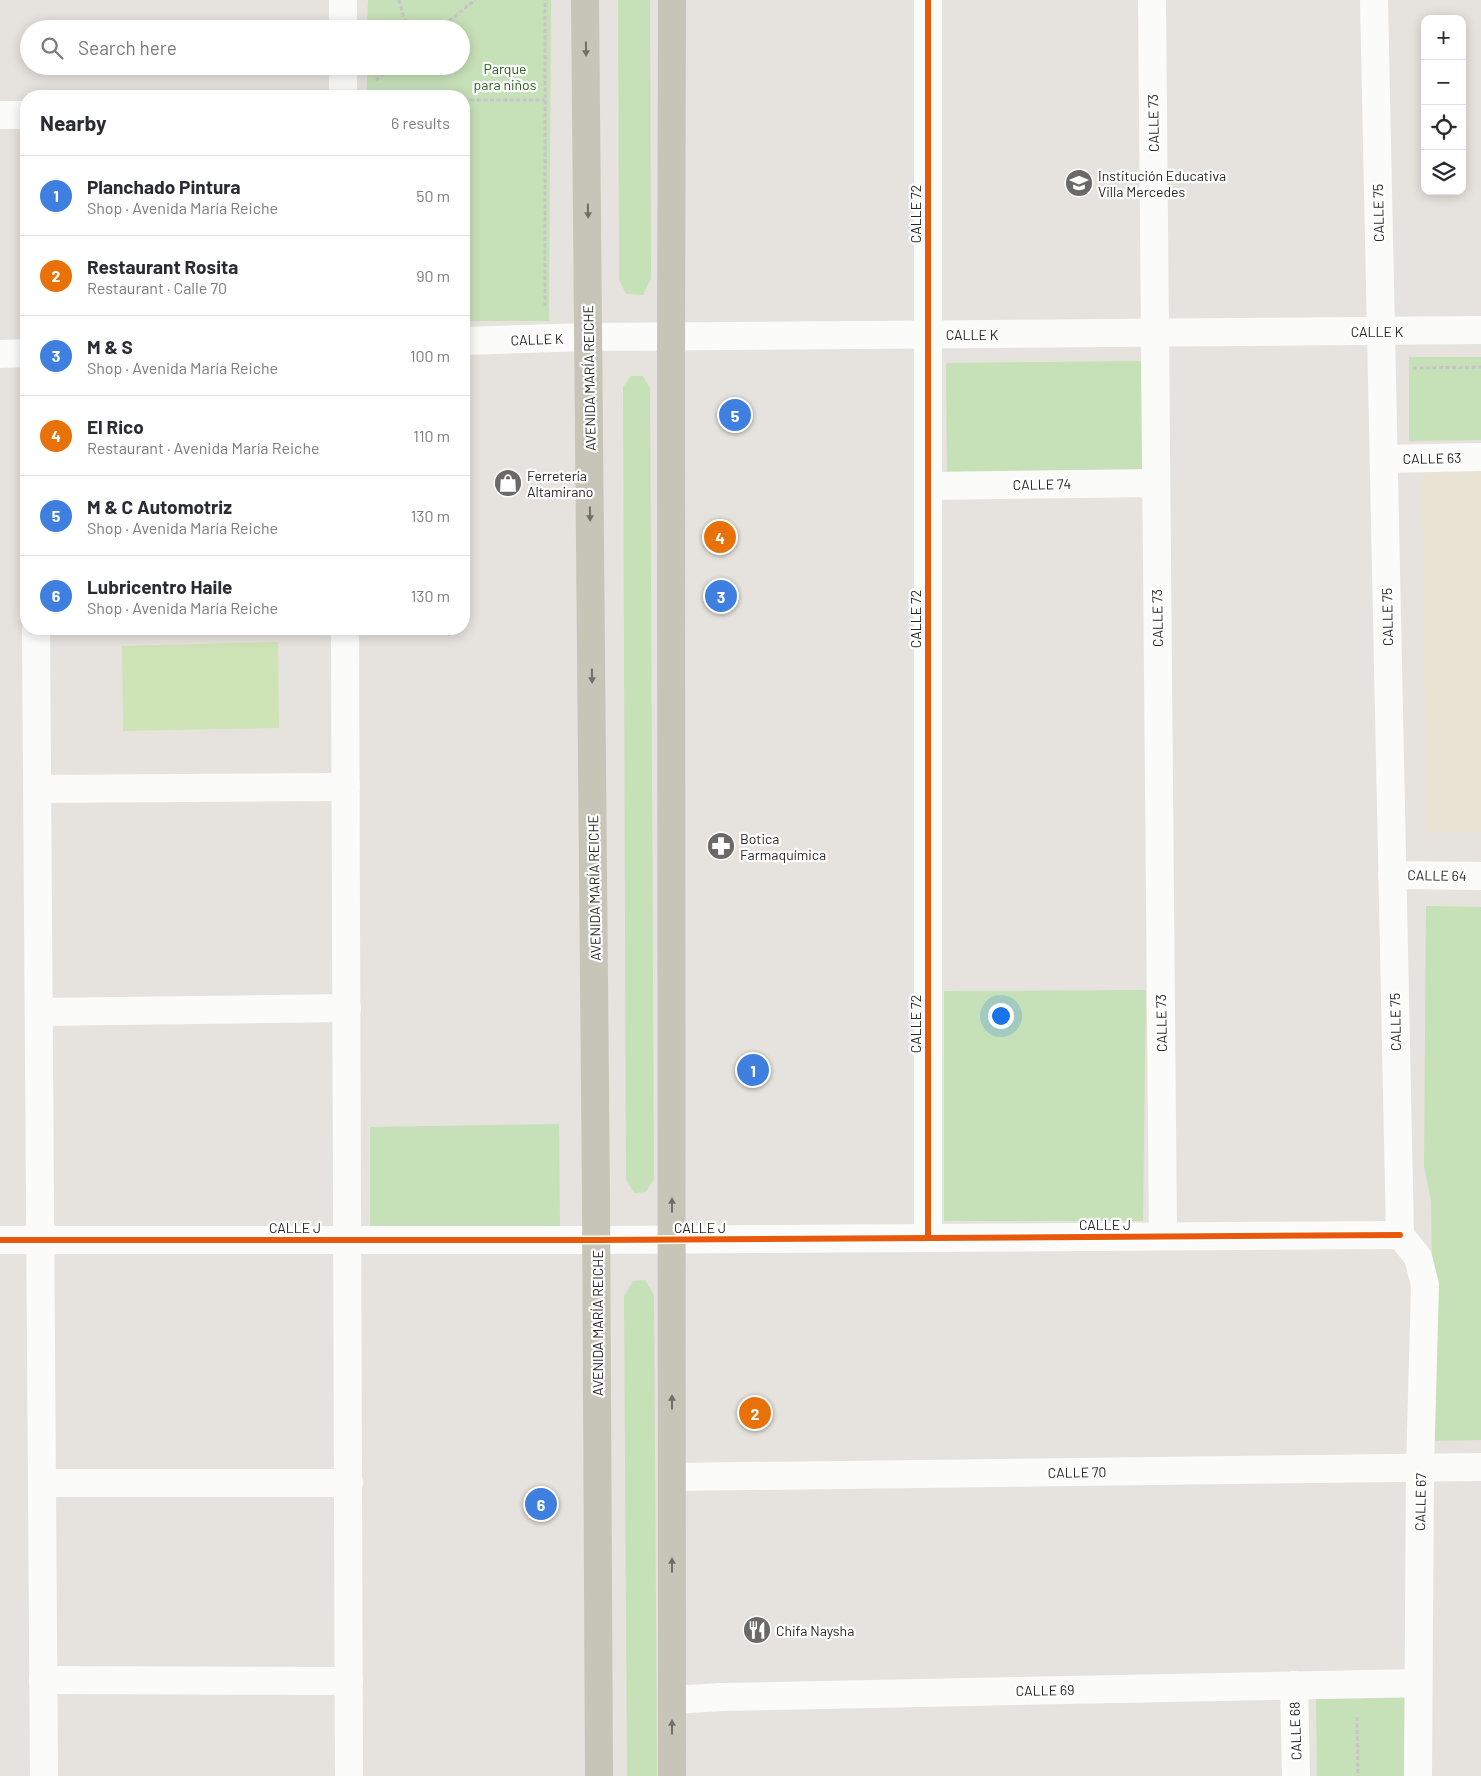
<!DOCTYPE html>
<html lang="en">
<head>
<meta charset="utf-8">
<style>
  body { margin:0; font-family:Barlow,sans-serif; background:#f7f7f7; color:#2b2b33 }
  .controls { position:absolute; right:15px; top:15px; display:grid; overflow:hidden; border-radius:10px; box-shadow:0 2px 12px #0003 }
  .controls button { width:45px; height:45px; display:grid; place-items:center; padding:0; border:0; border-bottom:1px solid #e1e1e2; background:#fff; color:#2b2b33; font:25px sans-serif }
  .you { position:absolute; left:1000px; top:1015px; width:18px; height:18px; margin:-12px; border:4px solid #fff; border-radius:50%; background:#1a73e8; box-shadow:0 0 0 8px #1a73e833 }
  .badge { display:grid; place-items:center; width:32px; height:32px; border-radius:50%; background:#6a6968; color:#fff; font-size:16px; font-weight:700 }
  .pin { position:absolute; translate:-50% -50%; border:2px solid #fff; box-shadow:0 1px 5px #0006 }
  .list { margin:0; padding:0; list-style:none }
  h2 { display:flex; justify-content:space-between; align-items:center; height:65px; margin:0; padding:0 20px; font-size:21px }
  h2 small { font-size:16px; font-weight:400; color:#7c7c81 }
  .list li { display:grid; grid-template-columns:32px 1fr auto; gap:15px; align-items:center; box-sizing:border-box; height:80px; padding:0 20px; border-top:1px solid #e1e1e2 }
  .list b { display:block; font-size:19px; white-space:nowrap }
  .list p { margin:0; font-size:16px; white-space:nowrap; color:#7c7c81 }
  .list em { font-size:16px; font-style:normal; color:#7c7c81 }
  .icon { flex:none; width:28px; height:28px; fill:none; stroke:currentColor; stroke-width:2; stroke-linecap:round; stroke-linejoin:round }
  .map { position:relative; flex:none; width:1481px; height:1776px; overflow:hidden }
  .search { position:absolute; background:#fff; box-shadow:0 2px 12px #0003; left:20px; top:20px; width:450px; height:55px; display:flex; align-items:center; gap:12px; box-sizing:border-box; padding:0 18px; border-radius:28px; color:#7c7c81; font-size:19px }
  .panel { position:absolute; background:#fff; box-shadow:0 2px 12px #0003; left:20px; top:90px; width:450px; height:545px; border-radius:20px }
  .map>svg:first-child { display:block }
  .education { fill:#e9e3d3 }
  .green { fill:#c6e0b8 }
  .pitch { fill:#cfe4b6 }
  .lines { fill:none; stroke-linecap:round; stroke-linejoin:round }
  .path { stroke:#c6c5c5; stroke-width:3; stroke-dasharray:4 2.5; stroke-linecap:butt }
  .street { stroke:#fbfbfa; stroke-width:28 }
  .primary { stroke:#c7c4b8; stroke-width:28 }
  .cycleway-casing { stroke:#fff; stroke-width:9 }
  .cycleway { stroke:#e8590c; stroke-width:6 }
  .oneway { fill:#706e69 }
  .labels { text-anchor:middle; dominant-baseline:central; stroke-width:4.5; stroke-linejoin:round; paint-order:stroke }
  .park-label { font-size:14px; fill:#26601d; stroke:#fff }
  .street-label { font-size:14px; fill:#282828; stroke:#fff }
  .poi-label { font-size:14px; fill:#282828; stroke:#fff; text-anchor:start }
</style>
</head>
<body>
<div class="map">
<svg width="1481" height="1776" viewBox="0 0 1481 1776">
  <rect width="100%" height="100%" fill="#e6e3de"/>
  <!-- education -->
  <path class="education" d="M1481,469v363l-55,1 -4,-363z"/>
  <!-- green -->
  <g class="green">
    <path d="M368,0h183l-2,321h-85v-225h-97v-30h94v-37h-94z"/>
    <path d="M618,0h32l1,279 -8,16 -17,-1 -7,-15z"/>
    <path d="M1409,357h72v83l-72,1z"/>
    <path d="M1141,361l1,124 -195,2 -1,-124z"/>
    <path d="M631,376h12l7,12 4,791 -8,13 -12,1 -8,-14 -3,-792z"/>
    <path d="M1426,906l55,1v533l-46,1 -4,-240 -7,-35z"/>
    <path d="M1146,990l-3,231h-199v-230z"/>
    <path d="M559,1124l1,106 -190,2v-105z"/>
    <path d="M645,1280l9,15 3,481h-30l-3,-480 9,-15z"/>
    <path d="M1405,1698v78h-88l-1,-77z"/>
  </g>
  <!-- pitch -->
  <path class="pitch" d="M278,642l1,86 -156,3 -1,-85z"/>
  <g class="lines">
    <!-- path -->
    <g class="path">
      <path d="M399,0l8,29"/>
      <path d="M439,29l36,-29"/>
      <path d="M376,80l17,-14"/>
      <path d="M464,100h81"/>
      <path d="M545,306v-306"/>
      <path d="M1413,368l68,-1"/>
      <path d="M1357,1717l1,59"/>
    </g>
    <!-- street -->
    <g class="street">
      <path d="M343,0v29"/>
      <path d="M928,0v1238"/>
      <path d="M1152,0l11,1236"/>
      <path d="M1374,0l26,1235"/>
      <path d="M343,66v30"/>
      <path d="M0,115h26"/>
      <path d="M464,341l125,-4 892,-7"/>
      <path d="M0,354l26,-1"/>
      <path d="M1384,459l97,-2"/>
      <path d="M928,486l228,-3"/>
      <path d="M36,629l8,1147"/>
      <path d="M345,629l4,1147"/>
      <path d="M37,789l309,-2"/>
      <path d="M1392,875l89,1"/>
      <path d="M39,1012l308,-4"/>
      <path d="M1400,1235l18,22 7,28 -5,183 -2,308"/>
      <path d="M0,1240h596l804,-5"/>
      <path d="M672,1477l809,-10"/>
      <path d="M42,1483h307"/>
      <path d="M43,1680l306,1"/>
      <path d="M1294,1685l2,91"/>
      <path d="M672,1700l50,-3 696,-14"/>
    </g>
    <!-- primary -->
    <g class="primary">
      <path d="M585,0l11,1198 3,578"/>
      <path d="M672,1776l-1,-1409 1,-367"/>
    </g>
    <defs>
      <g id="cycleway">
        <path d="M928,0v1238"/>
        <path d="M0,1240h596l804,-5"/>
      </g>
    </defs>
    <!-- cycleway casing -->
    <use href="#cycleway" class="cycleway-casing"/>
    <!-- cycleway -->
    <use href="#cycleway" class="cycleway"/>
  </g>
  <!-- one-way arrows -->
  <defs><path id="oneway-solid" d="M-6-.8H1V-3.2L6.5 0L1 3.2V.8H-6Z" transform="scale(1.25)"/></defs>
  <g class="oneway">
    <use href="#oneway-solid" transform="translate(586 49) rotate(89)"/>
    <use href="#oneway-solid" transform="translate(588 211) rotate(89)"/>
    <use href="#oneway-solid" transform="translate(590 514) rotate(89)"/>
    <use href="#oneway-solid" transform="translate(592 676) rotate(89)"/>
    <use href="#oneway-solid" transform="translate(672 1205) rotate(-90)"/>
    <use href="#oneway-solid" transform="translate(672 1402) rotate(-90)"/>
    <use href="#oneway-solid" transform="translate(672 1565) rotate(-90)"/>
    <use href="#oneway-solid" transform="translate(672 1727) rotate(-90)"/>
  </g>
  <!-- icons -->
  <defs>
    <symbol id="school-disc" viewBox="-11 -11 22 22"><circle r="9.5" fill="#6a6968" stroke="#fff"/><path d="M0-5L7-2L0 1L-7-2ZM-4 1L0 2.5L4 1V4Q0 6-4 4Z" fill="#fff"/></symbol>
    <symbol id="shop-disc" viewBox="-11 -11 22 22"><circle r="9.5" fill="#6a6968" stroke="#fff"/><path d="M-5-2.5h2.3a2.7 3.5 0 0 1 5.4 0H5L5.5 6h-11ZM-1.5-2.5h3a1.5 2.3 0 0 0-3 0Z" fill="#fff"/></symbol>
    <symbol id="pharmacy-disc" viewBox="-11 -11 22 22"><circle r="9.5" fill="#6a6968" stroke="#fff"/><path d="M-2-6h4v4h4v4h-4v4h-4v-4h-4v-4h4Z" fill="#fff"/></symbol>
    <symbol id="restaurant-disc" viewBox="-11 -11 22 22"><circle r="9.5" fill="#6a6968" stroke="#fff"/><path d="M-5-6h1v4h1v-4h1v4h1v-4h1v5L-1.5 .5V6h-2V.5L-5-1ZM5-6V6H3V1.5H1.5Q1.5-4 5-6Z" fill="#fff"/></symbol>
  </defs>
  <g fill-rule="evenodd">
    <use href="#school-disc" x="1063" y="167" width="32" height="32"/>
    <use href="#shop-disc" x="492" y="467" width="32" height="32"/>
    <use href="#pharmacy-disc" x="705" y="830" width="32" height="32"/>
    <use href="#restaurant-disc" x="741" y="1614" width="32" height="32"/>
  </g>
  <g class="labels">
    <!-- park labels -->
    <g class="park-label">
      <text x="505" y="68">Parque<tspan x="505" dy="16">para niños</tspan></text>
    </g>
    <!-- street labels -->
    <g class="street-label">
      <text transform="translate(1153 123) rotate(-91)">CALLE 73</text>
      <text transform="translate(1378 213) rotate(-91)">CALLE 75</text>
      <text transform="translate(915 214) rotate(-90)">CALLE 72</text>
      <text x="1377" y="331">CALLE K</text>
      <text x="972" y="334">CALLE K</text>
      <text transform="translate(537 339) rotate(-2)">CALLE K</text>
      <text transform="translate(589 378) rotate(-91)">AVENIDA MARÍA REICHE</text>
      <text transform="translate(1432 458) rotate(-1)">CALLE 63</text>
      <text transform="translate(1042 484) rotate(-1)">CALLE 74</text>
      <text transform="translate(1387 617) rotate(-91)">CALLE 75</text>
      <text transform="translate(1157 618) rotate(-91)">CALLE 73</text>
      <text transform="translate(915 619) rotate(-90)">CALLE 72</text>
      <text transform="translate(1437 875) rotate(1)">CALLE 64</text>
      <text transform="translate(594 888) rotate(-91)">AVENIDA MARÍA REICHE</text>
      <text transform="translate(1395 1022) rotate(-91)">CALLE 75</text>
      <text transform="translate(1161 1023) rotate(-91)">CALLE 73</text>
      <text transform="translate(915 1024) rotate(-90)">CALLE 72</text>
      <text x="1105" y="1224">CALLE J</text>
      <text x="295" y="1227">CALLE J</text>
      <text x="700" y="1227">CALLE J</text>
      <text transform="translate(597 1323) rotate(-90)">AVENIDA MARÍA REICHE</text>
      <text transform="translate(1077 1472) rotate(-1)">CALLE 70</text>
      <text transform="translate(1420 1502) rotate(-89)">CALLE 67</text>
      <text transform="translate(1045 1690) rotate(-1)">CALLE 69</text>
      <text transform="translate(1295 1731) rotate(-92)">CALLE 68</text>
    </g>
    <!-- poi labels -->
    <g class="poi-label">
      <text x="1098" y="175">Institución Educativa<tspan x="1098" dy="16">Villa Mercedes</tspan></text>
      <text x="527" y="475">Ferretería<tspan x="527" dy="16">Altamirano</tspan></text>
      <text x="740" y="838">Botica<tspan x="740" dy="16">Farmaquímica</tspan></text>
      <text x="776" y="1630">Chifa Naysha</text>
    </g>
  </g>
</svg>
<div class="controls">
<button>+</button>
<button>−</button>
<button><svg class="icon" aria-label="locate" viewBox="0 0 24 24"><circle cx="12" cy="12" r="6"/><path d="M12 2v4M12 18v4M2 12h4M18 12h4"/></svg></button>
<button><svg class="icon" aria-label="layers" viewBox="0 0 24 24"><path d="M12 4l9 5-9 5-9-5zM3 14l9 5 9-5"/></svg></button>
</div>
<div class="you"></div>
<div class="pin badge" style="left:753px;top:1070px;background:#3f7fe0">1</div>
<div class="pin badge" style="left:755px;top:1413px;background:#e8710a">2</div>
<div class="pin badge" style="left:721px;top:596px;background:#3f7fe0">3</div>
<div class="pin badge" style="left:720px;top:537px;background:#e8710a">4</div>
<div class="pin badge" style="left:735px;top:415px;background:#3f7fe0">5</div>
<div class="pin badge" style="left:541px;top:1504px;background:#3f7fe0">6</div>
<div class="search"><svg class="icon" aria-label="search" viewBox="0 0 24 24"><circle cx="10" cy="10" r="6"/><path d="M15 15l6 6"/></svg>Search here</div>
<section class="panel">
<h2>Nearby<small>6 results</small></h2>
<ul class="list">
<li><span class="badge" style="background:#3f7fe0">1</span><div><b>Planchado Pintura</b><p>Shop · Avenida María Reiche</p></div><em>50 m</em></li>
<li><span class="badge" style="background:#e8710a">2</span><div><b>Restaurant Rosita</b><p>Restaurant · Calle 70</p></div><em>90 m</em></li>
<li><span class="badge" style="background:#3f7fe0">3</span><div><b>M &amp; S</b><p>Shop · Avenida María Reiche</p></div><em>100 m</em></li>
<li><span class="badge" style="background:#e8710a">4</span><div><b>El Rico</b><p>Restaurant · Avenida María Reiche</p></div><em>110 m</em></li>
<li><span class="badge" style="background:#3f7fe0">5</span><div><b>M &amp; C Automotriz</b><p>Shop · Avenida María Reiche</p></div><em>130 m</em></li>
<li><span class="badge" style="background:#3f7fe0">6</span><div><b>Lubricentro Haile</b><p>Shop · Avenida María Reiche</p></div><em>130 m</em></li>
</ul>
</section>
</div>
</body>
</html>
